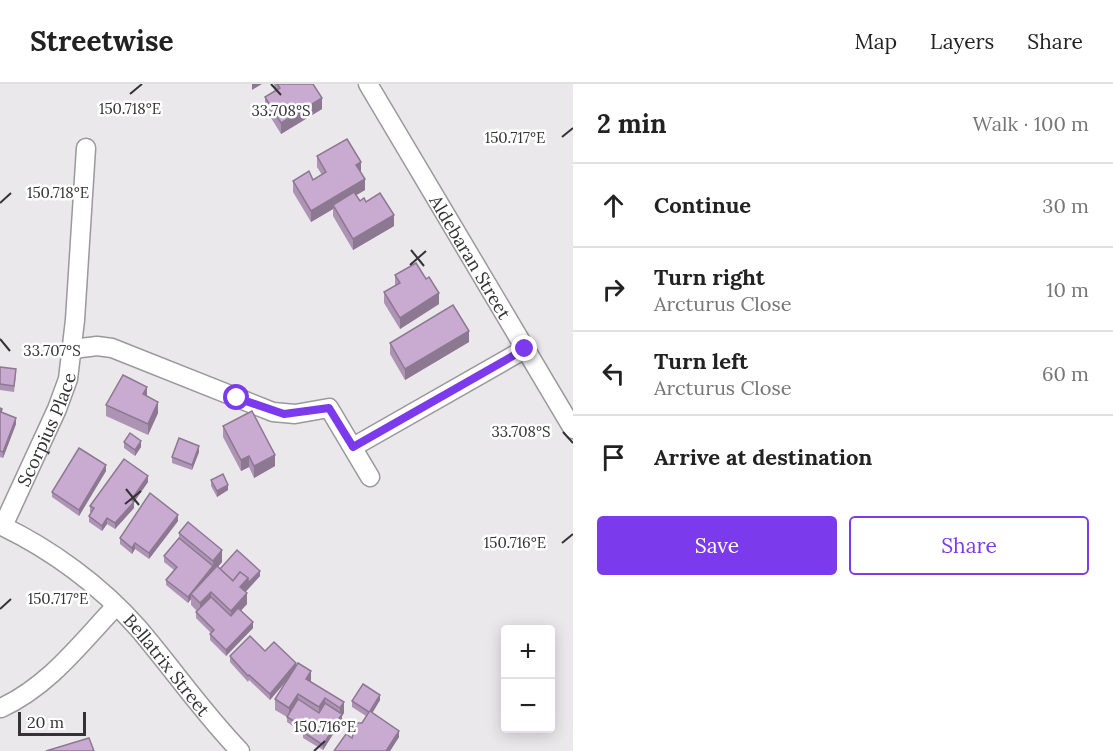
<!DOCTYPE html>
<html lang="en">
<head>
<meta charset="utf-8">
<style>
  body { margin:0; font-family:Lora,serif; background:#f2f2f2; color:#222 }
  .controls { position:absolute; right:18px; bottom:18px; display:grid; overflow:hidden; border-radius:6px; box-shadow:0 3px 15px #0003 }
  .controls button { width:54px; height:54px; display:grid; place-items:center; padding:0; border:0; border-bottom:2px solid #e0e0e0; background:#fff; color:#222; font:30px sans-serif }
  .scale { position:absolute; left:18px; bottom:15px; width:68px; box-sizing:border-box; padding-left:6px; border:3px solid #333234; border-top:0; font-size:16px; line-height:21px; white-space:nowrap; color:#333234; -webkit-text-stroke:4px #fff; paint-order:stroke }
  .stop { position:absolute; width:18px; height:18px; margin:-14px; border:4px solid #7c3aed; border-radius:50%; background:#fff }
  .stop.end { background:#7c3aed; border-color:#fff; box-shadow:0 2px 6px #0008 }
  .list { margin:0; padding:0; list-style:none }
  h2 { display:flex; justify-content:space-between; align-items:center; height:78px; margin:0; padding:0 24px; font-size:26px }
  h2 small { font-size:20px; font-weight:400; color:#767676 }
  .list li { display:grid; grid-template-columns:39px 1fr auto; gap:18px; align-items:center; box-sizing:border-box; height:84px; padding:0 24px; border-top:2px solid #e0e0e0 }
  .list b { display:block; font-size:22px; white-space:nowrap }
  .list p { margin:0; font-size:20px; white-space:nowrap; color:#767676 }
  .list em { font-size:20px; font-style:normal; color:#767676 }
  .actions { display:flex; gap:12px; padding:18px 24px }
  .actions a { flex:1; padding:14px 0; border:2px solid #7c3aed; border-radius:6px; text-align:center; font-size:21px; color:#7c3aed }
  .actions .main { background:#7c3aed; color:#fff }
  .icon { flex:none; width:33px; height:33px; fill:none; stroke:currentColor; stroke-width:2; stroke-linecap:round; stroke-linejoin:round }
  .map { position:relative; flex:none; width:573px; height:667px; overflow:hidden }
  header { display:flex; align-items:center; gap:36px; box-sizing:border-box; height:84px; padding:0 30px; background:#fff; border-bottom:2px solid #e0e0e0 }
  header strong { font-size:28px }
  nav { display:flex; gap:33px; margin-inline-start:auto; font-size:21px }
  main { display:flex }
  aside { flex:1; background:#fff }
  .map>svg:first-child { display:block }
  .lines { fill:none; stroke-linecap:round; stroke-linejoin:round }
  .street-casing { stroke:#9b999c; stroke-width:21 }
  .street { stroke:#fff; stroke-width:18 }
  .wall { fill:#ad93b4 }
  .shaded-wall { fill:#8d7892 }
  .building { fill:#c9abd1; stroke:#8d7892; stroke-width:1.5 }
  .route { stroke:#7c3aed; stroke-width:8 }
  .ticks { fill:none; stroke:#333234; stroke-width:2 }
  .labels { text-anchor:middle; dominant-baseline:central; stroke-width:5; stroke-linejoin:round; paint-order:stroke }
  .street-label { font-size:18px; fill:#333234; stroke:#fff }
  .ticks-label { font-size:15px; text-anchor:middle; fill:#333234; stroke:#fff; stroke-width:5; stroke-linejoin:round; paint-order:stroke }
</style>
</head>
<body>
<header>
<strong>Streetwise</strong>
<nav><a>Map</a><a>Layers</a><a>Share</a></nav>
</header>
<main>
<div class="map">
<svg width="573" height="667" viewBox="0 0 573 667">
  <rect width="100%" height="100%" fill="#ebe8ec"/>
  <g class="lines">
    <defs>
      <g id="street">
        <path id="s1" d="M368,0l205,345"/>
        <path d="M73,265l24,-3 15,2 161,64 22,2 34,-6 41,69"/>
        <path d="M353,363l172,-98"/>
        <path id="s2" d="M0,441c51,24 101,61 138,103 35,41 65,85 102,123"/>
        <path id="s3" d="M3,442l54,-117 11,-30 7,-59 11,-172"/>
        <path d="M1,624c48,-22 79,-64 115,-102"/>
      </g>
    </defs>
    <!-- street casing -->
    <use href="#street" class="street-casing"/>
    <!-- street -->
    <use href="#street" class="street"/>
  </g>
  <!-- wall -->
  <g class="wall">
    <path d="M274,0h39l9,25 -41,25 -16,-26v-11l10,-6z"/>
    <path d="M317,72l44,16 4,18 -9,5 4,6 6,1 28,24 -41,24 -20,-34v-7l-22,13 -18,-30v-11l20,-1 9,-5 -5,-8z"/>
    <path d="M395,191l44,29 -39,25 -16,-26v-11l11,-6z"/>
    <path d="M469,258l-64,38 -15,-26v-11z"/>
    <path d="M0,283l16,7 -2,18 -14,-2z"/>
    <path d="M147,312l11,17 -10,22 -42,-19v-11z"/>
    <path d="M0,324l2,4 14,12 -13,34 -3,-1z"/>
    <path d="M223,342l52,40 -21,12 -5,-11 -8,4 -18,-34z"/>
    <path d="M124,358l17,5 -6,9 -11,-8z"/>
    <path d="M199,368l-7,18 -20,-7v-6z"/>
    <path d="M106,387l-27,45 -27,-19v-5z"/>
    <path d="M211,396l17,10 -11,7 -6,-11z"/>
    <path d="M148,398l-14,20v6l-19,21 -8,-5 -5,7 -13,-9v-6l2,-4h-1v-6z"/>
    <path d="M178,437l-29,38 -14,-10 -3,5 -12,-10v-6z"/>
    <path d="M179,449l43,29 -4,5 2,2 40,7 -15,16 2,12 -6,6 12,18 -27,28 -16,-16v-6l1,-1 -15,-15v-6l1,-1 -6,-6v-6l-3,4 -22,-18v-5l8,-10 -10,-8v-6l15,-18z"/>
    <path d="M265,567l31,15 15,16 33,20v11l-2,3v4l-19,30 -20,-12v-5l-16,-11v-5l-12,-7v-11l14,-21 -19,22 -21,-20 -1,2 -18,-20v-6z"/>
    <path d="M380,616l-8,13 27,24 -9,14h-56l18,-13 14,-22 -14,-9v-6z"/>
  </g>
  <!-- shaded-wall -->
  <g class="shaded-wall">
    <path d="M252,0h10l-10,6z"/>
    <path d="M322,14v11l-41,25v-11z"/>
    <path d="M361,78v11l-5,-8z"/>
    <path d="M365,95v11l-30,18 -2,-3v4l-22,13v-11z"/>
    <path d="M394,131v11l-41,24v-11z"/>
    <path d="M439,209v11l-39,25v-11z"/>
    <path d="M469,247v11l-64,38v-11z"/>
    <path d="M147,303v11l-4,-4z"/>
    <path d="M158,318v11l-10,22v-11z"/>
    <path d="M16,334v6l-13,34v-6z"/>
    <path d="M141,357v6l-6,9v-6z"/>
    <path d="M199,362v6l-7,18v-5z"/>
    <path d="M275,371v11l-21,12v-12z"/>
    <path d="M249,372v11l-8,4v-11z"/>
    <path d="M106,381v6l-27,45v-6z"/>
    <path d="M148,392v6l-14,20v6l-19,21v-6z"/>
    <path d="M228,401v5l-11,7v-6z"/>
    <path d="M178,431v6l-29,38v-6z"/>
    <path d="M107,434v6l-5,7v-5z"/>
    <path d="M135,459v6l-3,5v-6z"/>
    <path d="M222,466v12l-29,34 -2,-2v5l-3,4v-6l25,-31v-5z"/>
    <path d="M260,487v5l-20,22v-11l8,-9z"/>
    <path d="M211,508v11l-11,11v-11z"/>
    <path d="M247,509v11l-16,18v-11z"/>
    <path d="M253,538v6l-27,28v-6z"/>
    <path d="M296,579v6l-26,31v-6z"/>
    <path d="M311,587v11l-5,-3z"/>
    <path d="M298,610v11l-9,14v-11z"/>
    <path d="M380,611v5l-10,17v-6z"/>
    <path d="M325,614v11l-6,9v-11z"/>
    <path d="M344,618v11l-2,3v4l-19,30v-5l17,-28v-9z"/>
    <path d="M399,647v6l-9,14h-4z"/>
  </g>
  <!-- building -->
  <g class="building">
    <path d="M277,0h36l9,14 -41,25 -16,-26 15,-9z"/>
    <path d="M347,55l14,23 -5,3 9,14 -54,32 -18,-30 16,-10 4,9 13,-8 -9,-16z"/>
    <path d="M354,108l6,9 4,-3 2,4 14,-9 14,22 -41,24 -20,-34z"/>
    <path d="M416,179l10,16 3,-2 10,16 -39,25 -16,-26 16,-9 -5,-8z"/>
    <path d="M453,221l16,26 -64,38 -15,-26z"/>
    <path d="M0,283l16,2 -2,17 -14,-2z"/>
    <path d="M123,291l24,12 -4,7 15,8 -10,22 -42,-19z"/>
    <path d="M0,324l2,1 -1,3 15,6 -13,34 -3,-1z"/>
    <path d="M252,327l23,44 -21,11 -5,-10 -8,4 -18,-34z"/>
    <path d="M130,349l11,8 -6,9 -11,-8z"/>
    <path d="M179,354l20,8 -7,19 -20,-8z"/>
    <path d="M79,364l27,17 -27,45 -27,-18z"/>
    <path d="M124,375l24,17 -17,24 3,2 -19,21 -8,-5 -5,8 -13,-10 5,-8 -4,-2z"/>
    <path d="M223,390l5,11 -11,6 -6,-11z"/>
    <path d="M150,409l28,22 -29,38 -14,-10 -3,5 -12,-10z"/>
    <path d="M188,438l34,28 -9,11 -34,-28z"/>
    <path d="M179,454l34,28 -25,31 -22,-17 11,-13 -13,-11z"/>
    <path d="M237,466l23,21 -12,12v-5l-8,-6 -7,9 -13,-12z"/>
    <path d="M217,482l16,15 7,-9 8,6 -8,9 7,6 -16,18 -20,-19 -11,11 -9,-9z"/>
    <path d="M211,513l20,19 7,-8 15,14 -27,28 -16,-16 4,-4 -18,-18z"/>
    <path d="M250,552l15,15 9,-9 22,21 -26,31 -21,-19 -1,1 -18,-20z"/>
    <path d="M298,579l13,8 -5,8 38,23 -4,6 -15,-10 -6,9 -21,-13 -9,14 -14,-9z"/>
    <path d="M363,600l17,11 -10,16 29,20 -13,20h-52l12,-17 6,4 5,-15h5l7,-11 -17,-11z"/>
    <path d="M298,615l21,14 6,-10 17,11 -19,31 -20,-13 3,-4 -19,-11z"/>
    <path d="M89,654l5,13h-48z"/>
  </g>
  <g class="lines">
    <!-- route -->
    <path class="route" d="M237,314l47,16 45,-6 24,39 172,-98"/>
  </g>
  <!-- ticks -->
  <path class="ticks" d="M271,0l10,11M130,10l12,-10M562,53l11,-9M0,119l11,-10M411,166l13,16M410,181l16,-14M0,255l10,12M563,348l10,11M126,405l13,16M125,420l16,-13M562,459l11,-9M0,525l11,-10M314,667l11,-10"/>
  <g class="labels">
    <!-- street labels -->
    <g class="street-label">
      <text stroke="none"><textPath href="#s1" startOffset="201">Aldebaran Street</textPath></text>
      <text stroke="none"><textPath href="#s3" startOffset="106">Scorpius Place</textPath></text>
      <text stroke="none"><textPath href="#s2" startOffset="220">Bellatrix Street</textPath></text>
    </g>
  </g>
  <g class="ticks-label">
    <text x="130" y="30">150.718°E</text>
    <text x="281" y="32">33.708°S</text>
    <text x="515" y="59">150.717°E</text>
    <text x="58" y="114">150.718°E</text>
    <text x="52" y="272">33.707°S</text>
    <text x="521" y="353">33.708°S</text>
    <text x="515" y="464">150.716°E</text>
    <text x="58" y="520">150.717°E</text>
    <text x="325" y="648">150.716°E</text>
  </g>
</svg>
<div class="controls">
<button>+</button>
<button>−</button>
</div>
<div class="scale">20 m</div>
<div class="stop" style="left:237px;top:314px"></div>
<div class="stop end" style="left:525px;top:265px"></div>
</div>
<aside>
<h2>2 min<small>Walk · 100 m</small></h2>
<ul class="list">
<li><svg class="icon" aria-label="ahead" viewBox="0 0 24 24"><path d="M12 20V5M6 11l6-6 6 6"/></svg><div><b>Continue</b></div><em>30 m</em></li>
<li><svg class="icon" aria-label="right" viewBox="0 0 24 24"><path d="M7 20v-9h11M14 6l5 5-5 5"/></svg><div><b>Turn right</b><p>Arcturus Close</p></div><em>10 m</em></li>
<li><svg class="icon" aria-label="left" viewBox="0 0 24 24"><path d="M17 20v-9H6M10 6l-5 5 5 5"/></svg><div><b>Turn left</b><p>Arcturus Close</p></div><em>60 m</em></li>
<li><svg class="icon" aria-label="arrive" viewBox="0 0 24 24"><path d="M6 21V4h12l-3 4 3 4H6"/></svg><div><b>Arrive at destination</b></div></li>
</ul>
<div class="actions"><a class="main">Save</a><a>Share</a></div>
</aside>
</main>
</body>
</html>
